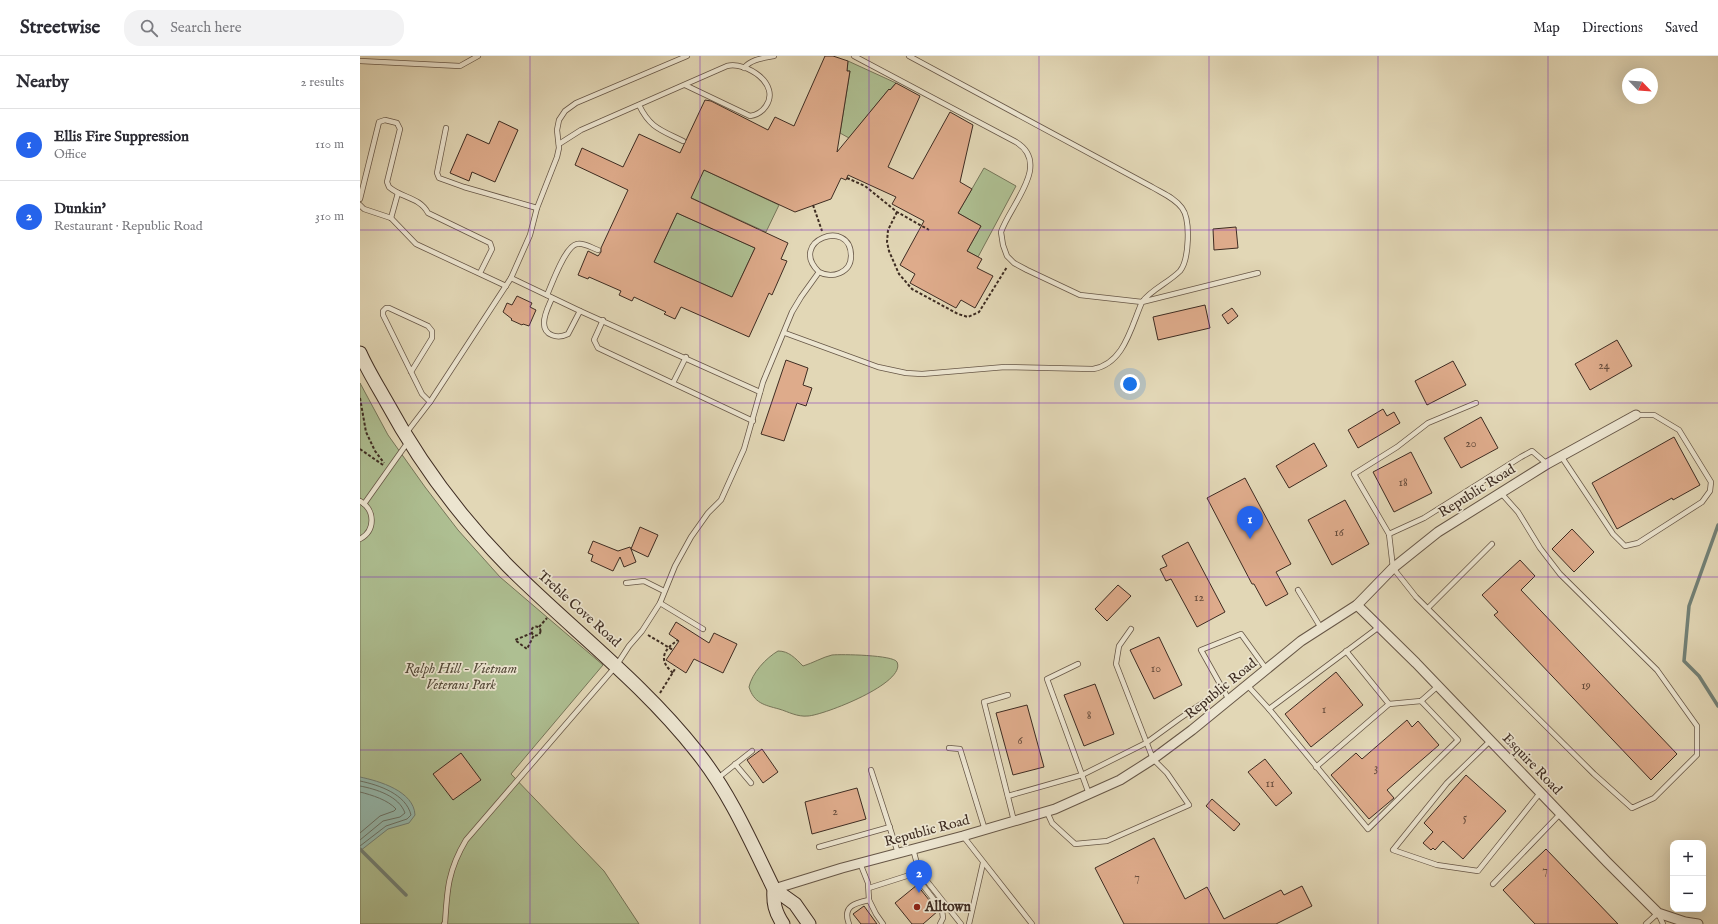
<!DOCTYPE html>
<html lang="en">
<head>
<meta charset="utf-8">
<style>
  body { margin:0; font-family:"IM FELL English",serif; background:#f2f2f3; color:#2b2b33 }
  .controls { position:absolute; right:12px; bottom:12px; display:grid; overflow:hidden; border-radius:8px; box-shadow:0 4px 16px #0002 }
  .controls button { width:36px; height:36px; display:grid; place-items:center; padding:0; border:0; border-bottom:1px solid #e1e1e2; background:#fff; color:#2b2b33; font:20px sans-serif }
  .compass { position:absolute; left:1262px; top:12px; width:36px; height:36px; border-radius:50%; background:#fff; box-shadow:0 4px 16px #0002; rotate:115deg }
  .you { position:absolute; left:770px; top:328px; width:14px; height:14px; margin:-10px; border:3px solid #fff; border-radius:50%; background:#1a73e8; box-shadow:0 0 0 6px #1a73e833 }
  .badge { display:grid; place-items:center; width:26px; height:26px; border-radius:50%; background:#2563eb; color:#fff; font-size:13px; font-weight:700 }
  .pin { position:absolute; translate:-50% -33px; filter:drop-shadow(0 1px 2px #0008) }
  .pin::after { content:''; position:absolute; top:21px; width:14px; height:12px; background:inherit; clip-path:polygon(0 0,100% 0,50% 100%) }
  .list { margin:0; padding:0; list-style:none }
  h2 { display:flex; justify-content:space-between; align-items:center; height:52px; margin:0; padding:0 16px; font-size:17px }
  h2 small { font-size:13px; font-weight:400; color:#7c7c81 }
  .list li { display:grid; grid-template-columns:26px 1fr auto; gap:12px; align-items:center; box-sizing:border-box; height:72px; padding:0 16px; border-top:1px solid #e1e1e2 }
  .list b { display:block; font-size:15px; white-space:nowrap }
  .list p { margin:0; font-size:13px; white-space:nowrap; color:#7c7c81 }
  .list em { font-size:13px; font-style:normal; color:#7c7c81 }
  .icon { flex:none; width:22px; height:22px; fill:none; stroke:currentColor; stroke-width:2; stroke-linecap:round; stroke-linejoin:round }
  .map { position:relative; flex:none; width:1358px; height:868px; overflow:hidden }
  header { display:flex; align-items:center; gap:24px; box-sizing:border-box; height:56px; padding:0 20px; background:#fff; border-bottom:1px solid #e1e1e2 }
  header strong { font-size:19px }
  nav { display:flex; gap:22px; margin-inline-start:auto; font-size:14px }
  .search { width:280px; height:36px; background:#f2f2f3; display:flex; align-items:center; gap:10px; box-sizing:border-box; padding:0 14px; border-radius:16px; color:#7c7c81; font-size:15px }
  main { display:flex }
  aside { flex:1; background:#fff }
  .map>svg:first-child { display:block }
  .green { fill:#aebf92; stroke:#76765a }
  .water { fill:#95baaf; stroke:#728177 }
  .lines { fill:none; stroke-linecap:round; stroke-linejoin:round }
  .shore { stroke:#6a7368; stroke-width:1 }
  .stream { stroke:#728177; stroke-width:3.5 }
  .building { fill:#deab8b; stroke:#3e2c22; fill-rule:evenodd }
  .lane-casing { stroke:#675747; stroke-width:6 }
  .street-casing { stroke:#675747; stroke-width:11 }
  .secondary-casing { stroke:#3e2c22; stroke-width:15 }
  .path { stroke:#3e2c22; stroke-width:2; stroke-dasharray:3 2; stroke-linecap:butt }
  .lane { stroke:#ece5d0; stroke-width:4.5 }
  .street { stroke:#ece5d0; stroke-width:9 }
  .secondary { stroke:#ece5d0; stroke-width:13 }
  .grid { fill:none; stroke:#7b2cbf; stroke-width:1; stroke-opacity:0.55 }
  .poi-dot { fill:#8f2418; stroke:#ece5d0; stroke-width:1.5 }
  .labels { text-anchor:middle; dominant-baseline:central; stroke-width:3.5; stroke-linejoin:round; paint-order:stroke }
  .number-label { font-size:12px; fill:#664c3c }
  .street-label { font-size:14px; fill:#3e2c22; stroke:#ece5d0 }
  .park-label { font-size:14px; font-style:italic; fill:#544938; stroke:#ece5d0 }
  .poi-label { font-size:14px; font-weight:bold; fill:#3e2c22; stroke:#ece5d0; text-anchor:start }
</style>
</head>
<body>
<header>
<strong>Streetwise</strong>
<div class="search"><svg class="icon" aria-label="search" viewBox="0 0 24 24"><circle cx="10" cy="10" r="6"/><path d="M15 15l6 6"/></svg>Search here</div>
<nav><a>Map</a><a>Directions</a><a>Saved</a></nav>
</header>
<main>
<aside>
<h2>Nearby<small>2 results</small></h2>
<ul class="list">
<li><span class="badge">1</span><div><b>Ellis Fire Suppression</b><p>Office</p></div><em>110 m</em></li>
<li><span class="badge">2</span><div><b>Dunkin'</b><p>Restaurant · Republic Road</p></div><em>310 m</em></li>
</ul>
</aside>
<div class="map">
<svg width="1358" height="868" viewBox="0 0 1358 868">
  <rect width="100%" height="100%" fill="#e2d7b6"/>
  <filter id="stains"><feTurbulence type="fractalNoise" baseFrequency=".005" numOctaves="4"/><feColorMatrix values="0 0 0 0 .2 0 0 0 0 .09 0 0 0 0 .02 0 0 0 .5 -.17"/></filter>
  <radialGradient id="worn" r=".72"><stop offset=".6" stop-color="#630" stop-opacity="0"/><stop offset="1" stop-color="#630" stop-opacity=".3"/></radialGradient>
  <!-- green -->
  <g class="green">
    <path d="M488,5l48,22 -6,7 -1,-1 -40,49 -9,-5 10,-62h-3z"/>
    <path d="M624,112l32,18 -38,71 -11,-6 14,-25 -23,-13z"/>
    <path d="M344,114l75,35 -13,27 -81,-37z"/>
    <path d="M317,157l78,35 -23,49 -78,-35z"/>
    <path d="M0,327l28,52 37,52 33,43 42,47 103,88 -92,109 93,97 35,53h-279z"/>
    <path d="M418,595c11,0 17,7 25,15 10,-3 20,-9 29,-11 9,-1 62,0 65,7 10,21 -73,53 -89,54 -11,1 -19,-4 -29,-7 -15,-4 -25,-6 -30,-22 3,-14 17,-29 29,-36z"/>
  </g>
  <!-- water -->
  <path class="water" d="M0,721c19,4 54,14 55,38l-6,8 -21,6 -28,22z"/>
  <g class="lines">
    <!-- shore -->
    <g class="shore">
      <path d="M0,725c19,4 46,13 51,34l-4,4 -21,7 -26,20"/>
      <path d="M0,730c16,3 39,10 45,27l-5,4 -17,4 -23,19"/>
      <path d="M0,736c12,3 28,8 36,17l-2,2 -14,5 -20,17"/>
    </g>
    <!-- stream -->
    <g class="stream">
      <path d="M1358,469l-29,81 -5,55 15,15 19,30"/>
      <path d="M0,793l46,46"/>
    </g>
  </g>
  <!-- building -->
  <g class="building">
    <path d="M465,0h8l15,5 -1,10h3l-13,81 52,-63 1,1 6,-7 24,13 -32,71 25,12 37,-67 23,13 -13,57 12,7 -14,24 23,13 -14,25 15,8 -5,9 16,8 -18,32 -14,-8 -5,8 -46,-25 5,-9 -15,-9 24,-44 -32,-17 4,-7 -48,-22 -2,5 -5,-2 -10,21 -36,13 -91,-42 -13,28 97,45 -7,16 6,2 -15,34 -3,-2 -20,44 -68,-30 -6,12 -11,-5 2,-2 -32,-15 -2,4 -13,-6 2,-4 -32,-14 -1,2 -10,-4 10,-24 10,5 3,-4v-4l27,-58 -53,-25 7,-17 41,19 16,-33 41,19 25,-53 6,1 57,29 7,-13 19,9zM317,157l78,35 -23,49 -78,-35z"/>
    <path d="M139,65l19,9 -23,52 -23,-10 -3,9 -19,-8 17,-39 22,10z"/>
    <path d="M876,171l2,21 -24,2 -1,-21z"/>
    <path d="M157,240l15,7 -2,4 6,3 -7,16 -6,-2 -1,1 -11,-5 1,-1 -9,-7 4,-9 5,2z"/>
    <path d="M845,249l5,23 -52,12 -5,-23z"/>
    <path d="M872,252l6,8 -10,8 -6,-9z"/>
    <path d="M1257,284l15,26 -42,24 -15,-26z"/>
    <path d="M426,304l22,8 -5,17 9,3 -6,18 -9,-3 -13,38 -23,-7z"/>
    <path d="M1093,305l13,24 -39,20 -12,-24z"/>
    <path d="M1023,353l4,7 7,-4 6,11 -42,25 -10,-18z"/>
    <path d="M1121,361l17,31 -37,20 -17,-30z"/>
    <path d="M1314,381l26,48 -27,15 -1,-2 -55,31 -25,-46z"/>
    <path d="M954,387l13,23 -38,22 -13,-22z"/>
    <path d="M1051,396l21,41 -38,19 -21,-40z"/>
    <path d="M885,422l46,86 -15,8 12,22 -22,12 -12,-22h-2l-45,-86z"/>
    <path d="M985,444l24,44 -37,21 -24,-45z"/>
    <path d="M280,471l18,8 -10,22 -17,-8 5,13 -12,5 -4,-10 -7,14 -22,-10 2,-6 -5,-2 5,-12 25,10 12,-4 1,2z"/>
    <path d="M1212,473l22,23 -20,20 -22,-23z"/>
    <path d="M828,486l37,70 -28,15 -26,-48 -5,2 -6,-12 7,-3 -5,-10z"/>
    <path d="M1160,504l15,16 -14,14 156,164 -26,26 -157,-165 4,-3 -16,-17z"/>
    <path d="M758,529l13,11 -24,25 -12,-12z"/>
    <path d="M316,566l33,21 5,-10 23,11 -14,29 -29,-14 -8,14 -20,-13 13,-19 -10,-7z"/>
    <path d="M799,581l23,48 -28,14 -24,-49z"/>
    <path d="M976,616l27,33 -52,42 -26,-33z"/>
    <path d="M735,628l19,50 -30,12 -20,-51z"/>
    <path d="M667,649l17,62 -31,8 -17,-62z"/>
    <path d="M1047,664l5,7 6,-6 21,24 -52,45 7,8 -25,21 -38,-44 25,-22 6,6z"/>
    <path d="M402,693l16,23 -15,11 -16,-23z"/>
    <path d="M101,697l20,27 -28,20 -20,-26z"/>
    <path d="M905,703l27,34 -16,13 -28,-34z"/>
    <path d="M1106,719l40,36 -43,48 -20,-18 -8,9 -2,-2 -2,2 -8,-7 10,-11 -9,-9z"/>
    <path d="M497,732l9,31 -54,15 -7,-32z"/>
    <path d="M852,743l28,25 -6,7 -28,-25z"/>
    <path d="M794,782l31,61 22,-12 17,32 57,-29 3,5 18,-9 10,20 -36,18h-152l-29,-56z"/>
    <path d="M1186,793l72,75h-83l-32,-34z"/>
    <path d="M557,829l21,26 -15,13h-11l-17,-21z"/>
    <path d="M504,850l13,18h-16l-8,-10z"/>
  </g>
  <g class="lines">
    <defs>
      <g id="lane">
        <path d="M327,0l-111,47 -11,8 -6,9 -2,10 2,18 -2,9 -20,51 -7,27 -19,43 69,33 180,81"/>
        <path d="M494,0l162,86c36,22 -6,63 -15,90l2,13 4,11 7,7 13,7 53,25 62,7c10,-13 26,-19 38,-31 9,-11 11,-51 2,-63 -7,-10 -20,-15 -30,-21l-243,-131"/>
        <path d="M0,5l100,5 18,-10"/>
        <path d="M384,12c7,-9 20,-10 30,-12"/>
        <path d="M279,49c11,23 22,25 44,36"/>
        <path d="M86,72l-9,45 2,5 25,9 73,21"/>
        <path d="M199,88l22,-14 146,-64c19,-5 54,18 39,40 -4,6 -9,9 -16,10l-65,-31"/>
        <path d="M0,143l19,-77 6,-2 12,3 3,6 -13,53 2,5c12,11 31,10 39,26l62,30 2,6 -12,24"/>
        <path d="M0,149l4,4 27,9 25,26 90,42"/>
        <path d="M31,162l7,-25"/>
        <path d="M187,239c5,-11 18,-49 30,-51 6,-2 15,4 21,6"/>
        <path d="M192,242c-3,7 -8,16 -8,25 0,13 14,16 24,11l12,-23"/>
        <path d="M243,264l-9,20 4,8 155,73"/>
        <path d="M425,277l93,34 28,6 16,1 83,-7 88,2c31,-5 38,-42 49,-67l116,-29"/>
        <path d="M51,316l21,-34v-7l-4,-5 -39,-18h-3l-3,3v4l39,79 8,8"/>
        <path d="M313,327l13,-26"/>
        <path d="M1116,347l-48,20 -31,24 -43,27 35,60 4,34 23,29 178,177 38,34 22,-10 43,-43v-29l-40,-56 -97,-96 -20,-26 -22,-36 -17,-19"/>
        <path d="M47,376l23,-30 81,-124"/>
        <path d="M1201,400l52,78 12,12 13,-3 64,-41 8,-11 1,-9 -32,-52 -25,-15h-18"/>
        <path d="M0,445c15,9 16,29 0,38"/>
        <path d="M4,448l44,-62"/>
        <path d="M1029,478l35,-16 97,-61 11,-6 15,13"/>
        <path d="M266,527l18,-2 20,10"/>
        <path d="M938,534l23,38"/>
        <path d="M300,547l43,26"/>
        <path d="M1068,552l64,-64"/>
        <path d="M1019,571l-110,82 99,120 90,-89 -37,-39"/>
        <path d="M986,595l43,53"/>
        <path d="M718,608l-31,15 42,115"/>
        <path d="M888,630l21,23"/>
        <path d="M648,639l-24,7 30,119"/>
        <path d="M869,644l-28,-50 40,-16 26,36"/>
        <path d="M1130,685l-43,42 -54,67 44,15 41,6 62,-78"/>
        <path d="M589,692l11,1 25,81"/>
        <path d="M375,708l16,19"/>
        <path d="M956,711l73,-63 32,-3 17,-15"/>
        <path d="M511,714l27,83"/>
        <path d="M358,722l34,-27"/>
        <path d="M648,740l74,-21 64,-32 33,-24 44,-30"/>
        <path d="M687,756l5,11 23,21 32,-3 82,-36 -22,-32 -14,-14 -37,-95 3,-18 12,-17"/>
        <path d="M603,780l69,88"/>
        <path d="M459,791l71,-20"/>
        <path d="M553,793l6,22 42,53"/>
        <path d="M500,807l8,20 1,17 7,14 7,10"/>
        <path d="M554,818l28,36 1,8 -3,6"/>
        <path d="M1133,828l67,-70"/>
        <path d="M509,832l47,-15"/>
        <path d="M84,868h1c2,-34 3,-54 21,-84l150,-174 13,-20 13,-15 18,-28 15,-37 16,-29 17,-24 13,-13 23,-51 19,-67 29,-70 9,-15 18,-25c13,7 32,1 32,-16 0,-39 -64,-15 -32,16"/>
        <path d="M489,868c-7,-18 6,-21 20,-24"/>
        <path d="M609,868l14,-61"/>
        <path d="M1286,868l12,-11 5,11"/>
      </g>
      <g id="street">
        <path d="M997,549l59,58 191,199 51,51 27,9 13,2"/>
        <path d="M414,833l68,-21 121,-32 92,-27 65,-29 33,-21 39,-29 109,-89 56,-36 36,-37 45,-36 109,-68 89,-49"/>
      </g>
      <g id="secondary">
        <path d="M0,297c7,16 17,32 26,48 33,61 74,116 122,165 63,63 134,116 189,186 33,41 54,90 77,137 -1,14 1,23 9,35"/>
        <path d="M414,833l21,15 14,20"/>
      </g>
    </defs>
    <!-- lane casing -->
    <use href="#lane" class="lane-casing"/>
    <!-- street casing -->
    <use href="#street" class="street-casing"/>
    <!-- secondary casing -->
    <use href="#secondary" class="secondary-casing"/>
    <!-- path -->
    <g class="path">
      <path d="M487,122l18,8 32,26 32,18"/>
      <path d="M453,149l9,26"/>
      <path d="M537,156l-9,18 -1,12 2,9 10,23 13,15 46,25 10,3 11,-5 28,-45"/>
      <path d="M0,342l6,34 9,19 9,12"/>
      <path d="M0,393l23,16"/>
      <circle cx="176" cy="575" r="4.5"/>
      <path d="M179,571l8,-9"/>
      <path d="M172,577l-17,7 12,9 7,-14"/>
      <path d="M288,579l25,15"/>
      <path d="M313,617c-15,-13 -10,-23 5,-33"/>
      <path d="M300,637l15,-24"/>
    </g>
    <!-- lane -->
    <use href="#lane" class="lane"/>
    <!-- street -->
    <use href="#street" class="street"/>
    <!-- secondary -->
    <use href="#secondary" class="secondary"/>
  </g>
  <!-- grid -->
  <path class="grid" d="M170,0v868M340,0v868M509,0v868M679,0v868M849,0v868M1018,0v868M1188,0v868M0,174h1358M0,347h1358M0,521h1358M0,694h1358"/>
  <!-- markers -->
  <circle class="poi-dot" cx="557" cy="851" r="4"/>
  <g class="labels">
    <!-- number labels -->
    <g class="number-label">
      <text x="1244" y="309">24</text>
      <text x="1111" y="387">20</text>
      <text x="1043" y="426">18</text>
      <text x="979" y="476">16</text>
      <text x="839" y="541">12</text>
      <text x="796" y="612">10</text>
      <text x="1226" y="629">19</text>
      <text x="964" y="653">1</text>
      <text x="729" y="659">8</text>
      <text x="660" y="684">6</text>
      <text x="1016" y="711">3</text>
      <text x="910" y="727">11</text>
      <text x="475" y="755">2</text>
      <text x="1105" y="761">5</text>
      <text x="1185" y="814">7</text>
      <text x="777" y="821">7</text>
    </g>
    <!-- street labels -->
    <g class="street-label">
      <text transform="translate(1117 435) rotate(-32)">Republic Road</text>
      <text transform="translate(219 553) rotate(42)">Treble Cove Road</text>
      <text transform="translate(861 633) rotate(-39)">Republic Road</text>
      <text transform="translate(1172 708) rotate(46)">Esquire Road</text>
      <text transform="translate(567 775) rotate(-15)">Republic Road</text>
    </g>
    <!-- park labels -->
    <g class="park-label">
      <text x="101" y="613">Ralph Hill - Vietnam<tspan x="101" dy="16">Veterans Park</tspan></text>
    </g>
    <!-- poi labels -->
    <g class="poi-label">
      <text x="565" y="851">Alltown</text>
    </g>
  </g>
  <rect width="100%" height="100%" filter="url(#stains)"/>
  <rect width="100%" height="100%" fill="url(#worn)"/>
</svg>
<div class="controls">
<button>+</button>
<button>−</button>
</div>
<svg class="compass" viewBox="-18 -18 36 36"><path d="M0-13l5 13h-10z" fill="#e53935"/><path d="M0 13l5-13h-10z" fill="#7c7c81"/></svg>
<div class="you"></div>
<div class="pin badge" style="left:890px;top:483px">1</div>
<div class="pin badge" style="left:559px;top:837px">2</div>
</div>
</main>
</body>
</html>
